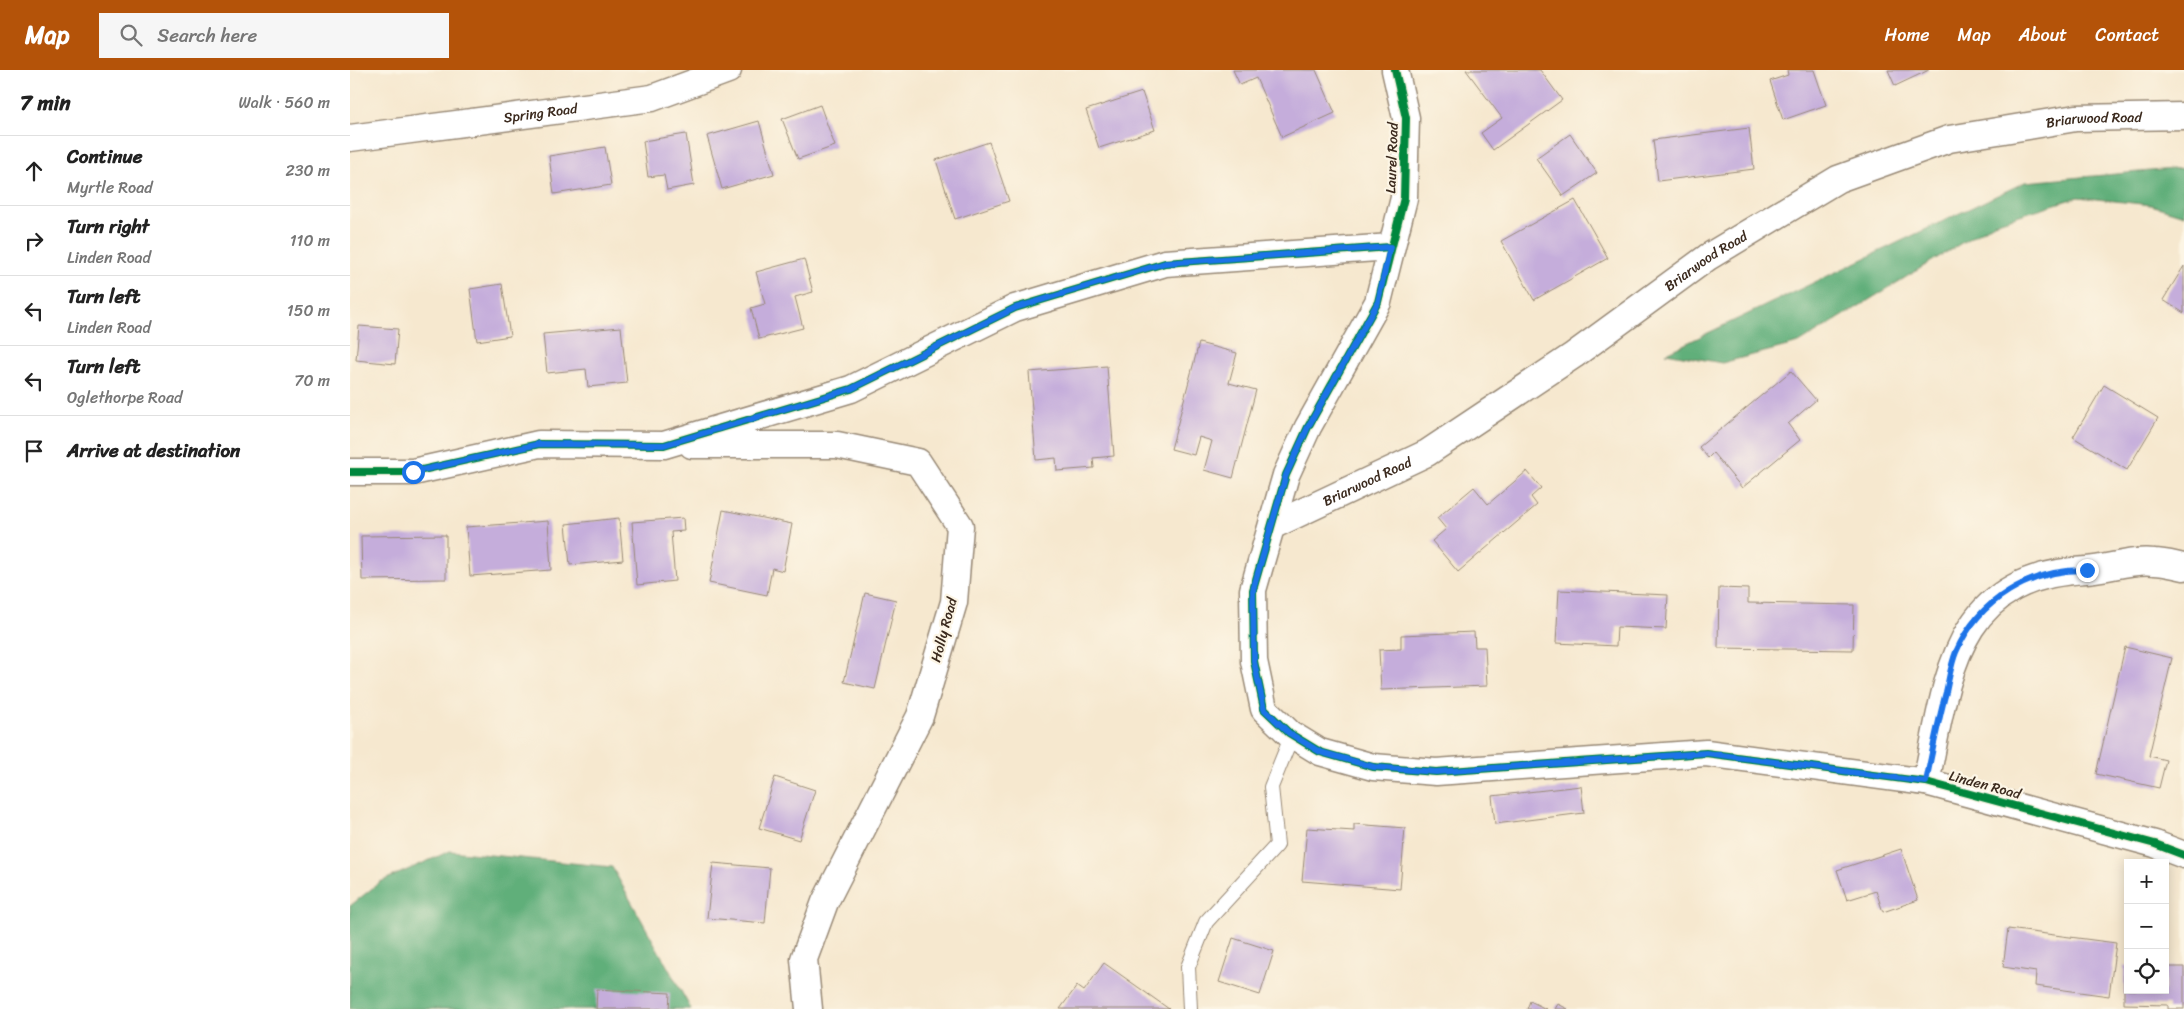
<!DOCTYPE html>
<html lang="en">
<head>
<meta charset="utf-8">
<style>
  body { margin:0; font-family:Sriracha,sans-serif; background:#f6f6f6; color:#222 }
  .controls { position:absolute; right:15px; bottom:15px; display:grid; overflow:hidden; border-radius:0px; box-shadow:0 2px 12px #0003 }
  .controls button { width:45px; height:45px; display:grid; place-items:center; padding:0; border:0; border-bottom:1px solid #e0e0e0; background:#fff; color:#222; font:25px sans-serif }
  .stop { position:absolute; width:15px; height:15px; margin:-11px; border:4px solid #1a73e8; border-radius:50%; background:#fff }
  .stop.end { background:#1a73e8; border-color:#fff; box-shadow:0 1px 5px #0008 }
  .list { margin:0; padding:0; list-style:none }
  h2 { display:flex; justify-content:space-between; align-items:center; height:65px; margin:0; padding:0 20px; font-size:21px }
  h2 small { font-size:16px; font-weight:400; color:#767676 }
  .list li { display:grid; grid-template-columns:32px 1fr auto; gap:15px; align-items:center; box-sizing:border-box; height:70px; padding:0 20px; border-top:1px solid #e0e0e0 }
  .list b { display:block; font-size:19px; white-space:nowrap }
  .list p { margin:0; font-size:16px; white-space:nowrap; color:#767676 }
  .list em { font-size:16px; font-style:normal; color:#767676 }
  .icon { flex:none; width:28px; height:28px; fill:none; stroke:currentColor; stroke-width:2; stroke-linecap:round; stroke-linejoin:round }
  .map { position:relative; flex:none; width:1834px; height:939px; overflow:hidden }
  header { display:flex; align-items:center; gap:30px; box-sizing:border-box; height:70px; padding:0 25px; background:#b45309; color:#fff }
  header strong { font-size:24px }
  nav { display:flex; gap:28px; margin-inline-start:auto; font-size:18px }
  .search { width:350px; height:45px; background:#f6f6f6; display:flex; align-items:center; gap:12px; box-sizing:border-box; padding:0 18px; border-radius:0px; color:#767676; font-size:19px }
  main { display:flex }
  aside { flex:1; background:#fff }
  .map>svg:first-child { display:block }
  .forest { fill:#61af7a; stroke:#4e6c4c }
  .building { fill:#c5addb }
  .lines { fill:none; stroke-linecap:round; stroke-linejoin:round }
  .lane-casing { stroke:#988976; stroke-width:16 }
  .street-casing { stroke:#988976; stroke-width:29 }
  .lane { stroke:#fff; stroke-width:14 }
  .street { stroke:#fff; stroke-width:26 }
  .cycleway-casing { stroke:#fcf5e5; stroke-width:11 }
  .cycleway { stroke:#00873e; stroke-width:8 }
  .route { stroke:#1a73e8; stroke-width:6 }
  .labels { text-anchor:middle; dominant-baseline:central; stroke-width:4.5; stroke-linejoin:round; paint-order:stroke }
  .street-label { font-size:14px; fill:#3b2a1e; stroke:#fcf5e5 }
</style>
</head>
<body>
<header>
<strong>Map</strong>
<div class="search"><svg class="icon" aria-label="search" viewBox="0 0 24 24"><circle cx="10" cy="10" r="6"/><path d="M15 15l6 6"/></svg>Search here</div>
<nav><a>Home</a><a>Map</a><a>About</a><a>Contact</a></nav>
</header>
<main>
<aside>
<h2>7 min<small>Walk · 560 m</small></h2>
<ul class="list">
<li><svg class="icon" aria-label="ahead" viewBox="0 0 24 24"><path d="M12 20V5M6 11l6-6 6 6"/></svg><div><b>Continue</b><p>Myrtle Road</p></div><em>230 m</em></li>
<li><svg class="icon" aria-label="right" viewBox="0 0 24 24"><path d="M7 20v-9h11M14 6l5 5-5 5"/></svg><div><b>Turn right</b><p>Linden Road</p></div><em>110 m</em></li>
<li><svg class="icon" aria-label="left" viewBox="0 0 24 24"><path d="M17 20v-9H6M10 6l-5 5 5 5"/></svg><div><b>Turn left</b><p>Linden Road</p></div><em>150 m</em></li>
<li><svg class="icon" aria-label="left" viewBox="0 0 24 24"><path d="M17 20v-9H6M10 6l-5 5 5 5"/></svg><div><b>Turn left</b><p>Oglethorpe Road</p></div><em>70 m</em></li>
<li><svg class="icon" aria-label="arrive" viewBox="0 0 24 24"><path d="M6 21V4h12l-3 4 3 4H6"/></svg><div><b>Arrive at destination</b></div></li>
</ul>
</aside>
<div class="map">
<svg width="1834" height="939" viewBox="0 0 1834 939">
  <rect width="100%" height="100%" fill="#fcf5e5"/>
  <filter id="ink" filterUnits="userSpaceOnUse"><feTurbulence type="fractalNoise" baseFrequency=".02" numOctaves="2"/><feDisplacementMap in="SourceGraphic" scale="10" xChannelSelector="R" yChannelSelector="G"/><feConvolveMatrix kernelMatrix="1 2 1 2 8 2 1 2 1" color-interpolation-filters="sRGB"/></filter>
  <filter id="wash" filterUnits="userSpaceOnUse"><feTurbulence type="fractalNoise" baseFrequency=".0096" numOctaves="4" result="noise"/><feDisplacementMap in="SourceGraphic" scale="20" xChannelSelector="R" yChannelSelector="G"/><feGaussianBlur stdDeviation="1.12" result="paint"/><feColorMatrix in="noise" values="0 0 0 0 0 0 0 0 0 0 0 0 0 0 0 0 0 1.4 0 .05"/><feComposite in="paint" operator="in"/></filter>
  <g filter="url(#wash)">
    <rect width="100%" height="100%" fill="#f6e8cf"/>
    <!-- forest -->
    <g class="forest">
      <path d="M1834,98v47l-33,-10 -73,-8 -84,26 -195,120 -77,20 -56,-10 359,-171z"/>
      <path d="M100,781l162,16 79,142h-341v-103l30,-24z"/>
    </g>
    <g id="blocks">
      <!-- building -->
      <g class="building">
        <path d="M883,0h83l19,43 -53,24 -26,-59 -16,7z"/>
        <path d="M1116,0h74l22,30 -69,50 -12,-17 21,-15z"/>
        <path d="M1437,0h27l12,35 -43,15 -13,-39 18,-6z"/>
        <path d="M1538,0h41l-34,16z"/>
        <path d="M792,22l13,38 -56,18 -13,-38z"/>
        <path d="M470,35l15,41 -37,13 -16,-40z"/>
        <path d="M409,51l15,53 -52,15 -15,-53z"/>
        <path d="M1399,58l5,41 -96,12 -5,-41z"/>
        <path d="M336,64l8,51 -27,5 -3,-15 -16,2 -5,-36z"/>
        <path d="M1220,64l27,39 -34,23 -27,-38z"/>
        <path d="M639,72l20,59 -54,18 -19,-59z"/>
        <path d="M255,77l6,38 -57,9 -5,-38z"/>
        <path d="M1225,130l33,58 -74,42 -33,-59z"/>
        <path d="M454,189l9,33 -18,5 8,31 -44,11 -8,-31 14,-4 -9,-32z"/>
        <path d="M1834,196v47l-21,-13z"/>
        <path d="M152,214l8,52 -33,5 -7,-52z"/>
        <path d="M9,256l39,3 -3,35 -39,-4z"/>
        <path d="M271,257l6,56 -39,4 -2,-18 -39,4 -4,-39z"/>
        <path d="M849,273l38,10 -8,30 27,7 -23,88 -29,-8 8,-29 -13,-4 -5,18 -23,-6z"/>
        <path d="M757,296l7,90 -21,2 1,10 -37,3 -1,-13 -20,2 -7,-88z"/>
        <path d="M1441,301l25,29 -28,24 12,16 -58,48 -29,-35 -5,5 -9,-11z"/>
        <path d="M1754,315l54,33 -31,52 -54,-33z"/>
        <path d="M1177,401l14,17 -10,9 6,8 -79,67 -26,-31 14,-12 -9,-11 37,-31 14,17z"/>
        <path d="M373,440l69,14 -9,47 -11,-3 -5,27 -58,-12z"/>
        <path d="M269,448l4,42 -53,5 -4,-41z"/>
        <path d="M333,448l1,13 -13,1 4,49 -38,4 -5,-63z"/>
        <path d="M198,451l3,49 -81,6 -4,-49z"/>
        <path d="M96,465v44l-84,1 -1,-44z"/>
        <path d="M1369,518l29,1v14l106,2 -1,45 -135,-2z"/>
        <path d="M1209,520l109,5 -2,34 -49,-2 -1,19 -60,-3z"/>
        <path d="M515,523l31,7 -21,89 -31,-7z"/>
        <path d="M1124,562l1,15h10l2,39 -106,4 -2,-40 22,-1v-14z"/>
        <path d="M1775,577l47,11 -23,98 17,4 -7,28 -63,-14z"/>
        <path d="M425,707l40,13 -16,50 -40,-12z"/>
        <path d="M1231,716l3,27 -89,11 -3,-28z"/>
        <path d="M1004,754l51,4 -5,61 -98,-8 5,-53 47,3z"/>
        <path d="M1551,779l17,51 -35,12 -7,-21 -29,9 -10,-30z"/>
        <path d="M363,793l57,5 -5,55 -58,-5z"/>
        <path d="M1658,859l108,14 -7,53 -74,-10 1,-14 -33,-5z"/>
        <path d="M883,868l41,13 -14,44 -41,-13z"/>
        <path d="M754,893l65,46h-109l17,-23 7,5z"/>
        <path d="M1774,896h4v24h37v-23h19v42h-16v-4l-44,-1z"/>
        <path d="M247,919l73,4 -1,16h-73z"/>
        <path d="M1180,931l16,8h-19z"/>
        <path d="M1208,934l10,5h-13z"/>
      </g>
    </g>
  </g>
  <g filter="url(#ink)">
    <use href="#blocks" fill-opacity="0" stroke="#988976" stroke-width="1"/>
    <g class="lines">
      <defs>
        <path id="lane" d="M840,939l-2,-42 18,-45 71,-77 -6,-58 21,-52"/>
        <g id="street">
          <path d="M1045,0l11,48 -2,80 -26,104 -70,125 -22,48 -33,115 1,71 10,48 25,24 31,19 53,15 63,5 270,-19 220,29 229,62 29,11"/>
          <path id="s1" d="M0,68l302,-40 76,-28"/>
          <path d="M342,375h145l81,17 42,64 -6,76 -34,114 -95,186 -21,57 5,50"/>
          <path d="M0,402h63l126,-28 125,1 187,-56 164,-81 150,-45 226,-16"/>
          <path id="s2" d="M922,456l155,-73 147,-98 134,-98 130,-78 111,-40 127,-21 108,-2"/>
          <path d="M1576,712c22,-105 27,-206 160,-212 22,-1 46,-11 68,-8 10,0 20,3 30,5"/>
        </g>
      </defs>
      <!-- lane casing -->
      <use href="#lane" class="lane-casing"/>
      <!-- street casing -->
      <use href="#street" class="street-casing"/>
      <!-- lane -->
      <use href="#lane" class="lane"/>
      <!-- street -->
      <use href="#street" class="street"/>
      <defs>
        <g id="cycleway">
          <path d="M1045,0l11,48 -2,80 -26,104 -70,125 -22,48 -33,115 1,71 10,48 25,24 31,19 53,15 63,5 270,-19 220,29 229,62 29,11"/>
          <path d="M0,402h63l126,-28 125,1 187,-56 164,-81 150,-45 226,-16"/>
        </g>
      </defs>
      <!-- cycleway casing -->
      <use href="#cycleway" class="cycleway-casing"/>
      <!-- cycleway -->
      <use href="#cycleway" class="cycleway"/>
    </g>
  </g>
  <g class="lines" filter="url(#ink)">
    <!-- route -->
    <path class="route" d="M63,402l126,-28 125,1 187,-56 164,-81 150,-45 225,-16 -12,55 -70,125 -22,48 -33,115 1,71 10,48 25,24 31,19 54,15 62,5 270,-19 220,29c6,-30 12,-60 20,-90 3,-13 5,-28 10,-40 23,-53 75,-83 131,-82"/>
  </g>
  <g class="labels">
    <!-- street labels -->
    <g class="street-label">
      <text stroke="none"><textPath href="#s1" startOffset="192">Spring Road</textPath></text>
      <text stroke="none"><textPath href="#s2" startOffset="930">Briarwood Road</textPath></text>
      <text transform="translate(1042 88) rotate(-88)">Laurel Road</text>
      <text stroke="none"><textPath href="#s2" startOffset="510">Briarwood Road</textPath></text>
      <text stroke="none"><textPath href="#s2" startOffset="105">Briarwood Road</textPath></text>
      <text transform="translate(594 560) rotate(-75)">Holly Road</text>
      <text transform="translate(1635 715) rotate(15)">Linden Road</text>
    </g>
  </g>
</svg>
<div class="controls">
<button>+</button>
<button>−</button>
<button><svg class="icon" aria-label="locate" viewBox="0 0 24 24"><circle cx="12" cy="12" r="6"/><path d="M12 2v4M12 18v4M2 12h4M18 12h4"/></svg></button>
</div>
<div class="stop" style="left:63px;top:402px"></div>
<div class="stop end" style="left:1737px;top:500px"></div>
</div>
</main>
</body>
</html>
